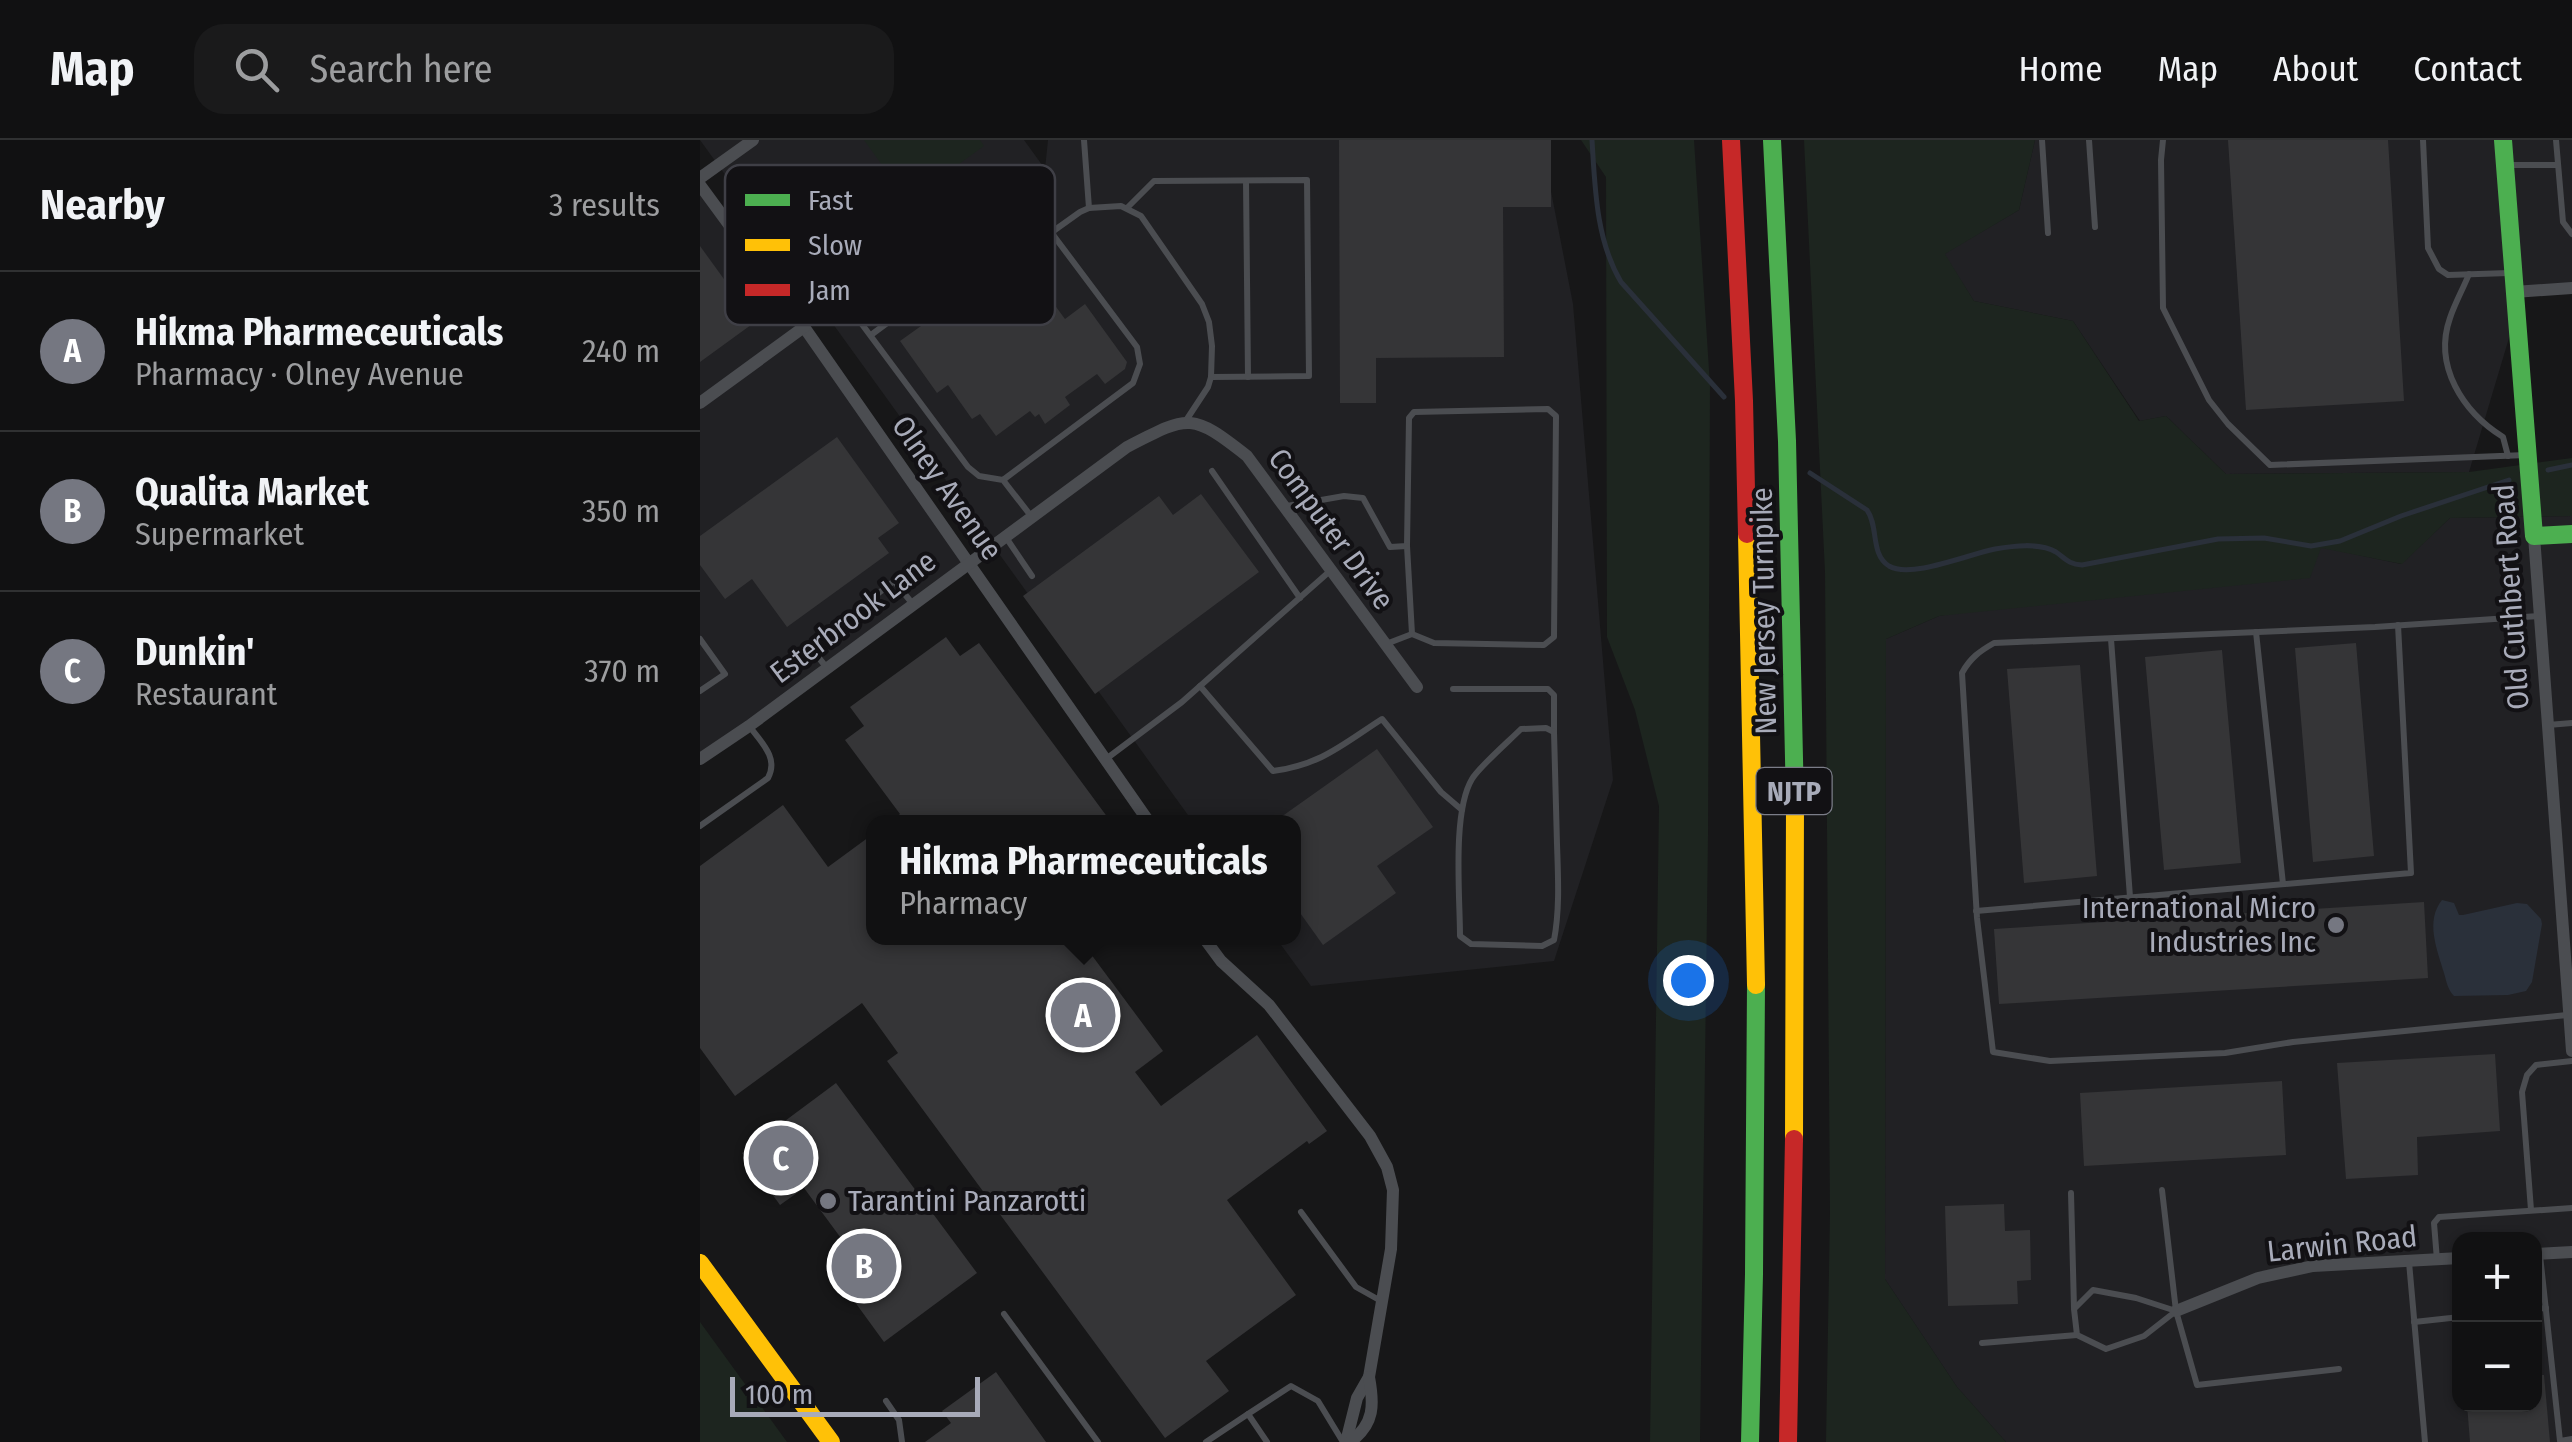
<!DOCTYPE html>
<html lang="en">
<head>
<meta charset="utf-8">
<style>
  body { margin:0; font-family:"Fira Sans Condensed",sans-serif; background:#1a1a1b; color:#f1f3f6 }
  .controls { position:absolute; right:30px; bottom:30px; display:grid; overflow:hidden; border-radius:20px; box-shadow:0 2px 8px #0004 }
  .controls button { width:90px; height:90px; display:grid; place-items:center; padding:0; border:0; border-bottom:2px solid #303132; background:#111112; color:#f1f3f6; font:50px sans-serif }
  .scale { position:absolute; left:30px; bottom:25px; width:250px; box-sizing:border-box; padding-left:10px; border:5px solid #a8abb9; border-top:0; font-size:28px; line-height:35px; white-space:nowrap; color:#a8abb9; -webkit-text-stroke:8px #121114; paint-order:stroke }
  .you { position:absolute; left:988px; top:840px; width:35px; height:35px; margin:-25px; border:8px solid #fff; border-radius:50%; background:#1a73e8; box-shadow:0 0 0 15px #1a73e833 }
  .badge { display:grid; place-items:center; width:65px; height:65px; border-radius:50%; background:#757781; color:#fff; font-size:32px; font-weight:700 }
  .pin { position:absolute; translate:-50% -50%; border:5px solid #fff; box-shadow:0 2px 10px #0006 }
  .popup { position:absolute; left:166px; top:675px; width:435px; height:130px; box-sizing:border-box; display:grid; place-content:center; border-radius:20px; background:#111112; filter:drop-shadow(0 2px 8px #0005); font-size:32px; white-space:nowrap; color:#9c9d9f }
  .popup b { font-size:38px; color:#f1f3f6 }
  .popup::after { content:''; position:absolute; left:50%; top:100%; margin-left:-20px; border:20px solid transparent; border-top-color:#111112 }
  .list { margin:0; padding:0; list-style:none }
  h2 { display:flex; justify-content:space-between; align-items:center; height:130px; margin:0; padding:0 40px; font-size:42px }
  h2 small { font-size:32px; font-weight:400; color:#9c9d9f }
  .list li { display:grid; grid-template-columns:65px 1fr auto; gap:30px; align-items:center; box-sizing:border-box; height:160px; padding:0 40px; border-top:2px solid #303132 }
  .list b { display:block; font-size:38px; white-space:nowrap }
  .list p { margin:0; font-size:32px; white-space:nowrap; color:#9c9d9f }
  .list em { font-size:32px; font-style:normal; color:#9c9d9f }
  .icon { flex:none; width:55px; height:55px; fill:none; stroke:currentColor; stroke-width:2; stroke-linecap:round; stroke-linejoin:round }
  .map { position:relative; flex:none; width:1872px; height:1302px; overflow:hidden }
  header { display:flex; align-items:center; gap:60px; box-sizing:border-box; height:140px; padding:0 50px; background:#111112; border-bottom:2px solid #303132 }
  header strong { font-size:48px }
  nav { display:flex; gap:55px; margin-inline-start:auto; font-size:35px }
  .search { width:700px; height:90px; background:#1a1a1b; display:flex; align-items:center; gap:25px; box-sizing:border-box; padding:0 35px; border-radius:30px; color:#9c9d9f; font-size:38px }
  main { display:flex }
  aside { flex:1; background:#111112 }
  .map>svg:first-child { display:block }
  .built { fill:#212124; fill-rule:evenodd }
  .green { fill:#1d251f }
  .water { fill:#2a303a }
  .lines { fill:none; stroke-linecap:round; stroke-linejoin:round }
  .stream { stroke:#2a303a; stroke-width:5 }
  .building { fill:#353537 }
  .lane { stroke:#4b4d51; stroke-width:6 }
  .street { stroke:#4b4d51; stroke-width:12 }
  .fast { stroke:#4caf50; stroke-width:18 }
  .slow { stroke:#ffc107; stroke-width:18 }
  .jam { stroke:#c62828; stroke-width:18 }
  .poi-dot { fill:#757781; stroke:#121114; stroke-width:4 }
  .labels { text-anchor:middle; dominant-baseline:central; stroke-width:8; stroke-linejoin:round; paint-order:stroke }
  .shield { fill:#121114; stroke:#7b7d88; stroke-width:2.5 }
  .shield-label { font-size:28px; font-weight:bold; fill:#a8abb9 }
  .street-label { font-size:30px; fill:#a8abb9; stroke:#121114 }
  .poi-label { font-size:30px; fill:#a8abb9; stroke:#121114; text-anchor:end }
  .key { fill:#121114; stroke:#3f3f46; stroke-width:2.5 }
  .key-label { font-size:28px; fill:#a8abb9 }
</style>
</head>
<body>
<header>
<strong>Map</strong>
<div class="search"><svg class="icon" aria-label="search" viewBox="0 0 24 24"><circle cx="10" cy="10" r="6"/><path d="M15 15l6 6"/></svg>Search here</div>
<nav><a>Home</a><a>Map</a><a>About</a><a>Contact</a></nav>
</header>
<main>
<aside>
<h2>Nearby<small>3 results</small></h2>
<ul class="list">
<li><span class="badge">A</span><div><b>Hikma Pharmeceuticals</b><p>Pharmacy · Olney Avenue</p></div><em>240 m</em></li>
<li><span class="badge">B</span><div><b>Qualita Market</b><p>Supermarket</p></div><em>350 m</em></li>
<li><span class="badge">C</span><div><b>Dunkin'</b><p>Restaurant</p></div><em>370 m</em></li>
</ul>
</aside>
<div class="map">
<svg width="1872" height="1302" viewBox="0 0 1872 1302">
  <rect width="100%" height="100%" fill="#171718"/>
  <!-- built -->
  <g class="built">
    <path d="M0,0h324l21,29 3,-29h493l32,164 40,476 -59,181 -243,25 -35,-48h17v-116h-100z"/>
    <path d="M1335,0h537v147l-49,4 -54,181 -243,2 -60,-58 -26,5 -67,-100 -99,-20 -30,-47 75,-44z"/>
    <path d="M0,51l269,372 -269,196z"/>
    <path d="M1872,376v926h-566l-49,-55 -72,-108 1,-640 53,-23 381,-69 81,17 49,-46zM1760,1100h74v164h-74z"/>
  </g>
  <!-- green -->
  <g class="green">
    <path d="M164,0h116l4,6 -76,55z"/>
    <path d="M881,0h113l16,245 -2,451 -8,606h-50l9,-636 -24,-96 -28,-73 -1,-460z"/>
    <path d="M1104,0h231l-16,70 -74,44 29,47 99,20 66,100 27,-5 60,58 243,-2 103,-14v58l-122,2 -48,46 -81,-16 -11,30 -371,38 -53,23 -1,640 72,108 49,55h-180l4,-229 -5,-641z"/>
    <path d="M99,37l49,66 -37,27 -49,-66z"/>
    <path d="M0,1182l87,120h-87z"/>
  </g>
  <!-- water -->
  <path class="water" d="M1742,760l12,3 5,12h4l54,-12 10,1 14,15 1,5 -10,58 -6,9 -18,4 -54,1c-7,-8 -7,-13 -10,-23 -7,-24 -19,-52 -2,-73z"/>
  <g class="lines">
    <!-- stream -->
    <g class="stream">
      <path d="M892,0c3,48 4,100 29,142l103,115"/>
      <path d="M1848,330l24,-5"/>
      <path d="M1110,333l57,37c12,17 3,44 22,56 22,13 80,-12 106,-17 17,-3 44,-7 61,3 10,7 12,12 26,13l136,-26 46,-1 47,8 29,-5 61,-25 108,-36"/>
    </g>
  </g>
  <!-- building -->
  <g class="building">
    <path d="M639,0h212v67h-48l1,150 -128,1v45h-36z"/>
    <path d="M1528,0h160l16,261 -158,9z"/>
    <path d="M283,91l20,29 50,7 -5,29 17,23 20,-15 42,58 -2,7 -20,15 -8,-10 -32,23 5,8 -25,19 -6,-10 -4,3 -5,-6 -34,25 -16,-22 -8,5 -24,-34 -11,8 -37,-52 49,-35 -24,-33z"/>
    <path d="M0,106l55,76 -55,40z"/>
    <path d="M137,297l62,86 -21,15 11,15 -102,74 -35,-48 -27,20 -25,-34v-29z"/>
    <path d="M501,354l58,78 -164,122 -72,-98 136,-100 14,19z"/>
    <path d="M246,497l14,19 19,-13 132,179h-222l11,-8 -55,-74 19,-14 -14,-19z"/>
    <path d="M1656,503l18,213 -61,6 -18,-214z"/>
    <path d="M1522,510l19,213 -77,7 -19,-213z"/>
    <path d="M1380,525l17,211 -73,7 -17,-214z"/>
    <path d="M677,609l56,78 -56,39 19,27 -73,52 -30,-42v-81h-19z"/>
    <path d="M83,665l45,62 45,-33v104h206l84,113 -28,21 26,34 96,-71 70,96 -18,13 -2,-3 -80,59 69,95 -90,66 23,30 -64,47 -278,-377 11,-8 -36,-50 -127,93 -35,-48v-182z"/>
    <path d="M1724,762l4,76 -429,26 -5,-75z"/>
    <path d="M1795,914l5,77 -83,6 1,38 -72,4 -9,-116z"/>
    <path d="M1582,941l4,74 -202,11 -4,-73z"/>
    <path d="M136,943l141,190 -93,69 -56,-77 21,-16 -45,-61 -24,17 -38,-52z"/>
    <path d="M1304,1064l1,27 25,-1 1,50 -14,1 1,23 -70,2 -3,-100z"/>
    <path d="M296,1232l50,70h-121l26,-19 -9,-12z"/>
    <path d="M1834,1235h10l6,67h-80l-3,-38h67z"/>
  </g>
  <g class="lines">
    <!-- lane -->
    <g class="lane">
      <path d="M384,0l5,68"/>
      <path d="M1342,0l6,93"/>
      <path d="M1389,0l6,87"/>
      <path d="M1463,0l-2,20 2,148 46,92 19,24 42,41 256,-10"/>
      <path d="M1723,0l5,108 11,21 9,6 61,-2"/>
      <path d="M1856,0l7,82 9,12"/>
      <path d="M1809,25h49"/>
      <path d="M546,41l2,196"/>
      <path d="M427,68l27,-27 153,-1 2,196 -98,1"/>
      <path d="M352,92l28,-20 9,-4 32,-2 20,10 61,88 7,18 3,24 -1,31 -3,10 -23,35"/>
      <path d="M1769,134c-6,15 -14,29 -19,44 -17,48 13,94 53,119l5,19"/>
      <path d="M171,195l51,-38 -25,-34"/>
      <path d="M512,331l88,127"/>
      <path d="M303,340l130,-97 7,-19 -3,-17 -116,-155 -11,-8 -17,8 -128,94 -10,9 -3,8 9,20 107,144 11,9 24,4 28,36"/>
      <path d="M587,366l57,-10 19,2 27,49 17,-1 2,-128 5,-6 134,-3 8,7 -2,221 -10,8 -110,-2 -22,-9 -26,10"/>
      <path d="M305,396l27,40"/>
      <path d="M707,406l5,88"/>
      <path d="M1839,476l-164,11 -381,16c-14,8 -24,15 -32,30l15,245 16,134 57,9 175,-8 68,-11 274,-27"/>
      <path d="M1556,492l27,252"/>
      <path d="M0,499l25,35 -25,17"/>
      <path d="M1411,499l19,258"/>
      <path d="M127,528l-17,-21 84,-66 18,22"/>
      <path d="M500,546l73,85c48,-6 70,-27 109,-52l59,73 21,18"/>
      <path d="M753,549h95l6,6v37"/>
      <path d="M1848,585l24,-2"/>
      <path d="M846,588l8,4c1,38 2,75 3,112 1,31 3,65 -3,96l-12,6 -71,-2 -11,-8c0,-39 -8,-124 12,-157 7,-12 37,-38 49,-50z"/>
      <path d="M406,619l76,-57 148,-131"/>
      <path d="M0,686l68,-48c11,-20 -7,-36 -18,-51"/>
      <path d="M1276,771l435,-38 -13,-248"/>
      <path d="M1462,1050l14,121 21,74 142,-16"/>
      <path d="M1371,1053l3,115"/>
      <path d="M1831,1070l-9,-118 5,-17 9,-10 36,-4"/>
      <path d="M601,1072l55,75 25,14"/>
      <path d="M1840,1115l20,186 12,-2"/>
      <path d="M1737,1120l-3,-37 5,-6 133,-9"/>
      <path d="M1709,1122l16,180"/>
      <path d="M1393,1150l43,8 40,13 -32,25 -38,13 -29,-14 -3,-26z"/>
      <path d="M1834,1169l12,-1"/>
      <path d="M304,1174l94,128"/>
      <path d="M1714,1182l46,-5"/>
      <path d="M1282,1203l95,-8"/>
      <path d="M186,1261l13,19 3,22"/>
      <path d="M548,1274l43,-28 27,15 25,41"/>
      <path d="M506,1302l42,-28 19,28"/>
    </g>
    <!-- street -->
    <g class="street">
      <path d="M0,38l53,-38"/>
      <path d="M0,45l104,142 345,495"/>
      <path d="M1814,152l58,-4"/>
      <path d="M0,263l104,-76"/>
      <path d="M1834,396l38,515"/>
      <path d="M0,619l49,-33 378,-279c62,-32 64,-35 120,9l170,231"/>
      <path d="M504,798l17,23 48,44 101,131 17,31 6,23 -2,59 -22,128 -12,21 -11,44"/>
      <path d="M1834,1114l38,-2"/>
      <path d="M1476,1171l82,-33 55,-12 147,-8"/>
      <path d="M650,1302c25,-18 24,-38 19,-65"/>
    </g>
    <!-- fast -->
    <g class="fast">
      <path d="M1072,0l15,301 8,363"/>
      <path d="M1803,0l31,396 38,-2"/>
      <path d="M1050,1302l4,-168 2,-289"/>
    </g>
    <!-- slow -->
    <g class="slow">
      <path d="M1047,394l9,451"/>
      <path d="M1094,999l1,-335"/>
      <path d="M0,1123l131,179"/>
    </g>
    <!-- jam -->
    <g class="jam">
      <path d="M1031,0l13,261 3,133"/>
      <path d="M1088,1302l6,-303"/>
    </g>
  </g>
  <!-- markers -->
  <g class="poi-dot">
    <circle cx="1636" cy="785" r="10"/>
    <circle cx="128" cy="1061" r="10"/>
  </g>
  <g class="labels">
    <!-- shield labels -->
    <rect class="shield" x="1056.5" y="628" width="75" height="46" rx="8"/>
    <g class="shield-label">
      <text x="1094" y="651">NJTP</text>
    </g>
    <!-- street labels -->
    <g class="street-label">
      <text transform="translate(247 348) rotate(55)">Olney Avenue</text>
      <text transform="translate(631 389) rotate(54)">Computer Drive</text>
      <text transform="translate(1811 457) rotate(-94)">Old Cuthbert Road</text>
      <text transform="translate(1064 471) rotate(-91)">New Jersey Turnpike</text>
      <text transform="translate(153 477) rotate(-37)">Esterbrook Lane</text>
      <text transform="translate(1642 1104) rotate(-6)">Larwin Road</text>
    </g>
    <!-- poi labels -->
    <g class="poi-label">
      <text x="1616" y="768">International Micro<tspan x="1616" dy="34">Industries Inc</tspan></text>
      <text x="148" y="1061" text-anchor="start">Tarantini Panzarotti</text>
    </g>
  </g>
  <!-- legend -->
  <rect x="25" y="25" width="330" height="160" rx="15" class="key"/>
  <rect x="45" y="54" width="45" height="12" fill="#4caf50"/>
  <rect x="45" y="99" width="45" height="12" fill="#ffc107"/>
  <rect x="45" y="144" width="45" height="12" fill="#c62828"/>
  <g class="key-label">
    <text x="108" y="70">Fast</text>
    <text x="108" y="115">Slow</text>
    <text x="108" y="160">Jam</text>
  </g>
</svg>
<div class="controls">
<button>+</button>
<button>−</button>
</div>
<div class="scale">100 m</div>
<div class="you"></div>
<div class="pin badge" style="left:383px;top:875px">A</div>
<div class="popup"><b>Hikma Pharmeceuticals</b>Pharmacy</div>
<div class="pin badge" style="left:164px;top:1126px">B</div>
<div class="pin badge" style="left:81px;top:1018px">C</div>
</div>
</main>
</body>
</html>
